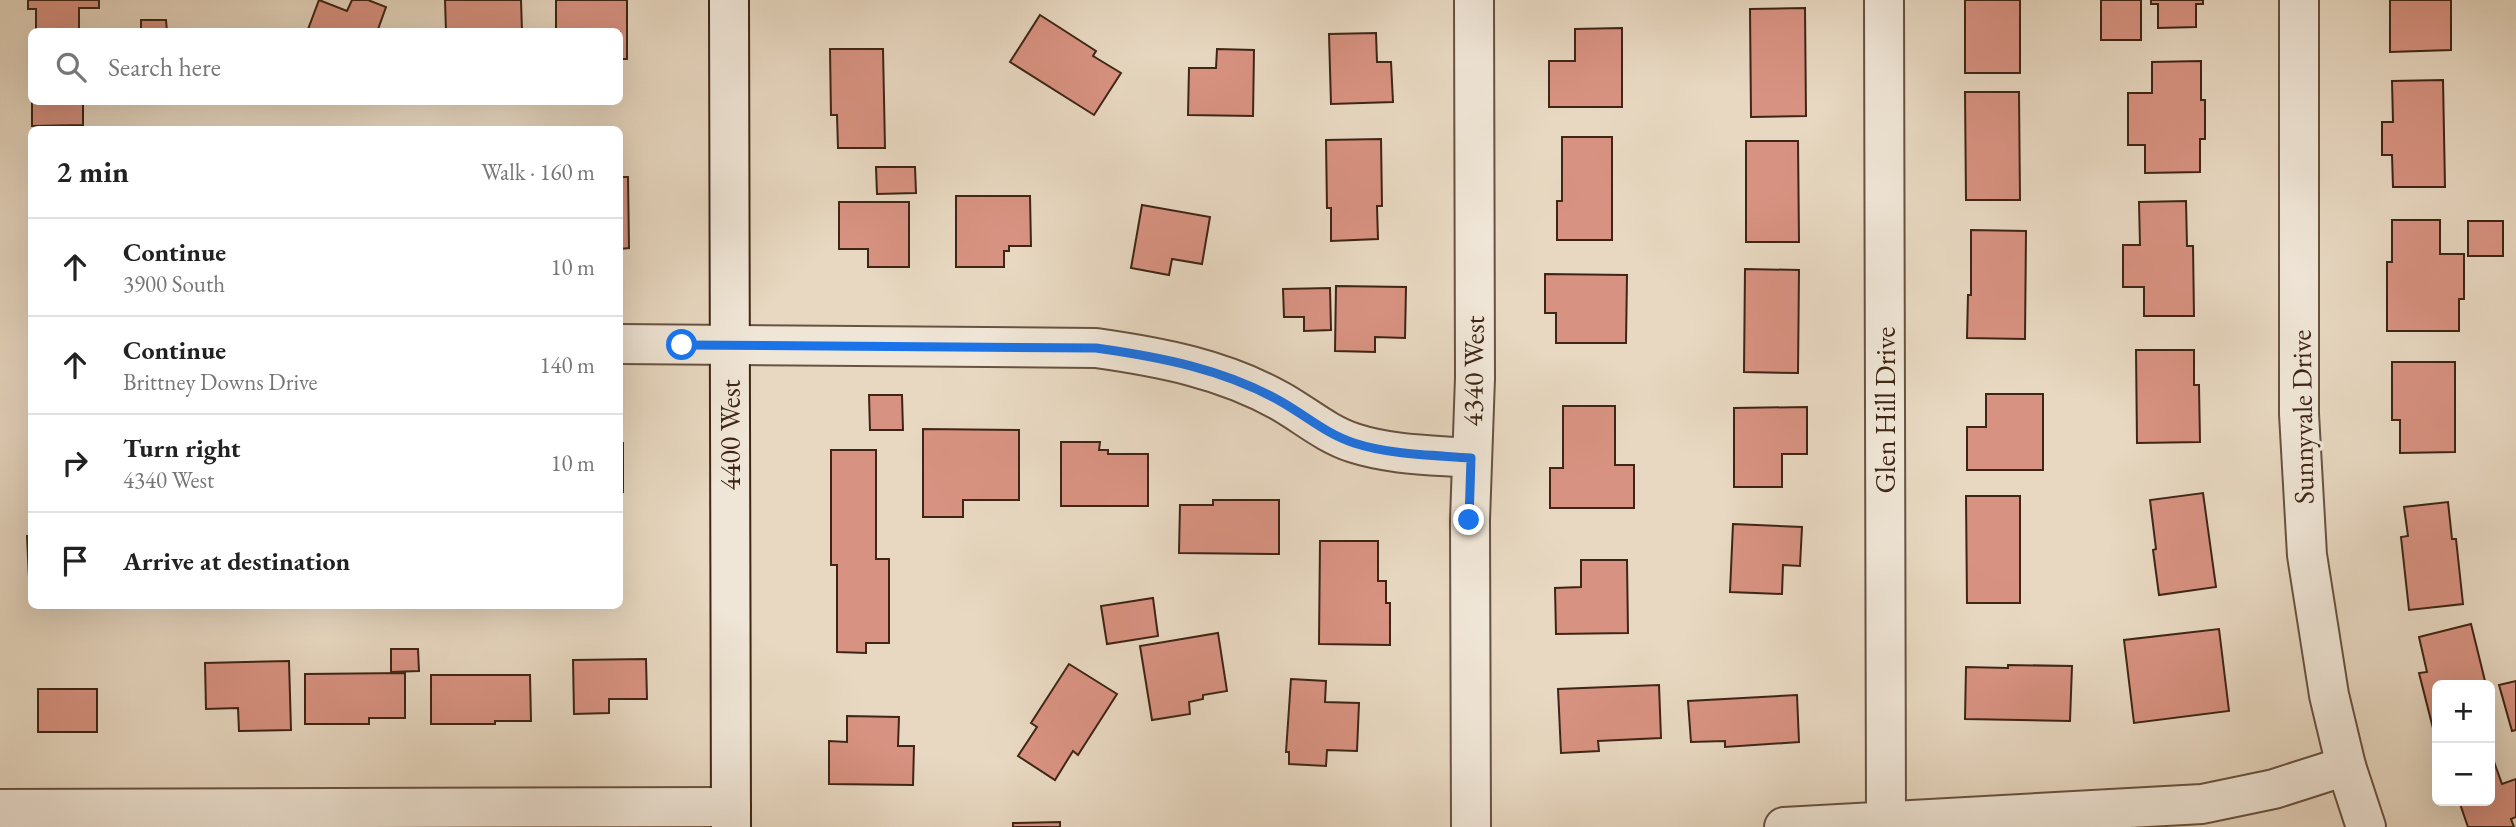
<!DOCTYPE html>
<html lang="en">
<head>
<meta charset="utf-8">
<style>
  body { margin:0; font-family:"EB Garamond",serif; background:#f6f6f6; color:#222 }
  .controls { position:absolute; right:21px; bottom:21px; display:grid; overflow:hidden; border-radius:10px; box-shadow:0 7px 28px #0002 }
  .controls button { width:63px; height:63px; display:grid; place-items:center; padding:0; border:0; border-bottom:2px solid #e0e0e0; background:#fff; color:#222; font:35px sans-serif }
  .stop { position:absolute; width:21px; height:21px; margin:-16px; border:5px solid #1a73e8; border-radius:50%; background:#fff }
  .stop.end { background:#1a73e8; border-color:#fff; box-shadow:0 2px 7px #0008 }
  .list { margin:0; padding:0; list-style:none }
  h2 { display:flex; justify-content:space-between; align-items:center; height:91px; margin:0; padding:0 28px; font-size:30px }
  h2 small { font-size:23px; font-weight:400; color:#767676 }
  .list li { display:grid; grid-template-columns:46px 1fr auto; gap:21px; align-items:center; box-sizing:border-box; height:98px; padding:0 28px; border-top:2px solid #e0e0e0 }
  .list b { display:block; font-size:26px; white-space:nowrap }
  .list p { margin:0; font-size:23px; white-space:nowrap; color:#767676 }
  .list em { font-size:23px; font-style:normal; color:#767676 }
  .icon { flex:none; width:38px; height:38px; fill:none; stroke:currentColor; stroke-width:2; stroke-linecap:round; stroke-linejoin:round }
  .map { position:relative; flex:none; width:2516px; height:827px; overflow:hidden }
  .search { position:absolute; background:#fff; box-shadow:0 7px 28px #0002; left:28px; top:28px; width:595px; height:77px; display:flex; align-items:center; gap:18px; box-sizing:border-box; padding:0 24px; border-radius:10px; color:#767676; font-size:26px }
  .panel { position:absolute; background:#fff; box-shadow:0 7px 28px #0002; left:28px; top:126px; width:595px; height:483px; border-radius:10px }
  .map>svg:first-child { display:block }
  .building { fill:#d89281; stroke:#3e2515; stroke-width:2 }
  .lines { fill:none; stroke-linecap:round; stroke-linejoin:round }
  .street-casing { stroke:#685240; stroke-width:42 }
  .secondary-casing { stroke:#3e2515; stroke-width:42 }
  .street { stroke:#f0e6d7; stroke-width:38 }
  .secondary { stroke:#f0e6d7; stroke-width:38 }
  .route { stroke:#1a73e8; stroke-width:9 }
  .labels { text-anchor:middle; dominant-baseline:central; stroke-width:7; stroke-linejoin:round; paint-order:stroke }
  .street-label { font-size:28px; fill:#3e2515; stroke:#f0e6d7 }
</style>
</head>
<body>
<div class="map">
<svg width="2516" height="827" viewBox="0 0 2516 827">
  <rect width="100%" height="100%" fill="#e8d8c1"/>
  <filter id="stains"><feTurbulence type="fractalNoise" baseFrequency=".00286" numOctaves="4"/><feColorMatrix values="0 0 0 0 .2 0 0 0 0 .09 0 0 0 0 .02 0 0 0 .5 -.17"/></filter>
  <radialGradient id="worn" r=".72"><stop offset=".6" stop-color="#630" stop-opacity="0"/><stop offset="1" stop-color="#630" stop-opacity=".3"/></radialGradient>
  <!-- building -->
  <g class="building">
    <path d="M28,0h71v8h-20v24h-43v-23h-8z"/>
    <path d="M319,0l28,11 5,-11h16l18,7 -9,25h-70z"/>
    <path d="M445,0h76l1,32h-76z"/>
    <path d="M556,0h71v59h-7v-27h-64z"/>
    <rect x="1965" y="0" width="55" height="73"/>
    <rect x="2101" y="0" width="40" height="40"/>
    <path d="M2151,0h52v4h-7v23l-38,1v-24h-7z"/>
    <path d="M2390,0h61v50l-61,2z"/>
    <path d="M1805,8l1,108 -55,1 -1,-108z"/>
    <path d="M1040,15l56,36 -3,5 28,17 -27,42 -84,-53z"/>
    <path d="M141,20h25l1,12h-26z"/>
    <path d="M1622,28v79h-73v-46h26v-32z"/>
    <path d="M1376,33l1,29h14l2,40 -62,2 -2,-70z"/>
    <path d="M830,49h53l2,99h-47l-1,-33h-6z"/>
    <path d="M1217,49l37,1 -1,66 -65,-1 1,-47h27z"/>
    <path d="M2201,61v39h4v39h-5v33l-55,1v-28h-17v-52h24v-31z"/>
    <path d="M2443,80l2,107h-52l-1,-32h-10v-33h11l-1,-41z"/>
    <path d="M1965,92h54l1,108h-54z"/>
    <path d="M32,102h51v23l-51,1z"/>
    <path d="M1562,137h50v103h-55v-39h5z"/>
    <path d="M1381,139l1,67h-5l1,33 -47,2v-33h-4l-1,-68z"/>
    <path d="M1746,141h52l1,101h-53z"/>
    <path d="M876,167h39l1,26 -39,1z"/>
    <path d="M620,177h8l1,71 -9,1z"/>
    <path d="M956,196h74l1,50h-22v5h-5v16h-48z"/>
    <path d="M2186,201l1,45h6l1,70h-50v-29h-21v-42h17l-1,-43z"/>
    <path d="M839,202h70v65h-41v-18h-29z"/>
    <path d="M1142,205l68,12 -8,47 -30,-5 -3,16 -38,-7z"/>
    <path d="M2392,220h48v34h24v45h-5v32h-72v-69h5z"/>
    <rect x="2468" y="221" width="35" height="35"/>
    <path d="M1971,230l55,1 -1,108 -58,-1 1,-43h3z"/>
    <path d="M1745,269l54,1 -1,103 -54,-1z"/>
    <path d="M1545,274l82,1 -1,68h-70v-30h-11z"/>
    <path d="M1336,286l70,1 -1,51 -30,-1v15l-40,-1z"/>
    <path d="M1330,288l1,42 -27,1v-14h-20l-1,-28z"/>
    <path d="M2136,350h58v35h5l1,57 -63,1z"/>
    <path d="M2392,362h63v90l-55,1v-33h-8z"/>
    <path d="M1986,394h57v76h-76v-43h19z"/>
    <path d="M869,395h33l1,35h-33z"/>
    <path d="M1563,406h52v59h19v43h-84v-40h13z"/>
    <path d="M1807,407v47h-25v33h-48v-79z"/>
    <path d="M923,429l96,1v70h-56v17h-40z"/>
    <path d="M1061,442h39l-1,8h9v4h40v52h-87z"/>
    <rect x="620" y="443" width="3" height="49"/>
    <path d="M831,450h45v109h13v84h-23v10l-29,-1v-87h-6z"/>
    <path d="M2203,493l13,94 -57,8 -6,-45 3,-1 -6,-49z"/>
    <path d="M1966,496h54v107h-53z"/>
    <path d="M1213,500h66v54l-100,-1 1,-48h33z"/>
    <path d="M2448,502l4,37h4l7,65 -54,6 -8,-73 7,-1 -4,-29z"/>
    <path d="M1733,524l69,3 -2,39 -17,-1 -1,29 -52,-2z"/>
    <path d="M27,536h5v63h-2z"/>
    <path d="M1320,541h58v40h8v22h4v42l-71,-1z"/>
    <path d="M1581,560h46l1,73 -72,1 -1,-46 26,-1z"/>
    <path d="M1153,598l5,38 -51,8 -6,-38z"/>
    <path d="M2471,624l15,61h-49v59l-18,-71 8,-1 -8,-35z"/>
    <path d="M2219,629l10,82 -95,12 -10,-83z"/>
    <path d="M1218,633l9,58 -24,4v4l-14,3 1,12 -38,6 -12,-74z"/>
    <path d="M391,649h27l1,22 -28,1z"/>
    <path d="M646,659l1,40h-38v14l-35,1 -1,-54z"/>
    <path d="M289,661l2,69 -52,1 -1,-23 -32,1 -1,-46z"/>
    <path d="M1069,664l48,30 -39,61 -5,-4 -18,29 -37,-24 19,-29 -6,-4z"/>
    <path d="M2008,665l64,1 -2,55 -105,-2 1,-52 42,1z"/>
    <path d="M405,673v45h-36v6h-64v-50z"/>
    <path d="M431,675h99l1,46h-36v3h-64z"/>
    <path d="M1291,679l35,2 -1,21 34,1 -2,48 -30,-1 -1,16 -37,-2v-12h-3z"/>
    <path d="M2516,681v49l-4,1 -13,-46z"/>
    <path d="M1659,685l2,53 -63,3 1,10 -38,2 -3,-64z"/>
    <rect x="38" y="689" width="59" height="43"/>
    <path d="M1797,695l2,47 -74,5v-6l-34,1 -3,-41z"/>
    <path d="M847,716l52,1 -1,29h16l-1,39 -84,-1v-43l18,1z"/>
    <path d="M2493,759l9,25 14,-5v38l-5,2 3,8h-46l-9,-26h31v-40z"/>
    <path d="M1060,822v5h-47v-4z"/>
  </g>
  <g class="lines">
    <defs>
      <g id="street">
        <path d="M1884,0l2,820"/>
        <path d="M2299,0v414l8,141 22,140 17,71 20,61"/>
        <path d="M620,344l476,4c64,9 127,21 184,53 25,14 46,33 74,42 37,12 78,12 116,15"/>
        <path d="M0,809l731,-2"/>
        <path d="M1471,827l-1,-307 5,-142 -1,-378"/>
        <path d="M1784,827l418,-23 72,-15 72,-23"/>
      </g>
      <path id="secondary" d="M729,0l2,827"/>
    </defs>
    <!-- street casing -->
    <use href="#street" class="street-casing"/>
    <!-- secondary casing -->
    <use href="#secondary" class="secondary-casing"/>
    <!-- street -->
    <use href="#street" class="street"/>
    <!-- secondary -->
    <use href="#secondary" class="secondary"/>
  </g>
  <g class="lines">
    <!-- route -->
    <path class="route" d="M682,345l414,3c64,9 127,21 184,53 25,14 46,33 74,42 37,12 78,12 117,15l-2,62"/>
  </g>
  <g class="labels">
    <!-- street labels -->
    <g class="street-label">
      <text transform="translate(1473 371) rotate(-89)">4340 West</text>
      <text transform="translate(1885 410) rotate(-90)">Glen Hill Drive</text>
      <text transform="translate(2302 417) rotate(-91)">Sunnyvale Drive</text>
      <text transform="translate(730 435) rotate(-90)">4400 West</text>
    </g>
  </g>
  <rect width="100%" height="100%" filter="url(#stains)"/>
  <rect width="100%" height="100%" fill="url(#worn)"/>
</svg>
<div class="controls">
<button>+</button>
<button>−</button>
</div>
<div class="stop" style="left:682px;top:345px"></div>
<div class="stop end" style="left:1469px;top:520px"></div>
<div class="search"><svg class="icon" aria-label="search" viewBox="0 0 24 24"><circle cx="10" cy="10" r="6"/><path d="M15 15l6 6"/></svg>Search here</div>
<section class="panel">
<h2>2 min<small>Walk · 160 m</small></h2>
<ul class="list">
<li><svg class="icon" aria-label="ahead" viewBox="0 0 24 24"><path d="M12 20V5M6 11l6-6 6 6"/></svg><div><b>Continue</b><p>3900 South</p></div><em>10 m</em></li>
<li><svg class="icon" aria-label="ahead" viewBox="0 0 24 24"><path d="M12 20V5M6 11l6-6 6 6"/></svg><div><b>Continue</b><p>Brittney Downs Drive</p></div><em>140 m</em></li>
<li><svg class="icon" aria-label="right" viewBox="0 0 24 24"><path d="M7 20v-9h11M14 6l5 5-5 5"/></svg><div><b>Turn right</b><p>4340 West</p></div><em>10 m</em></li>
<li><svg class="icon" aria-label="arrive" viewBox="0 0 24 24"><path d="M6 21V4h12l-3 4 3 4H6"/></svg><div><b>Arrive at destination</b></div></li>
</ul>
</section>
</div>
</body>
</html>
